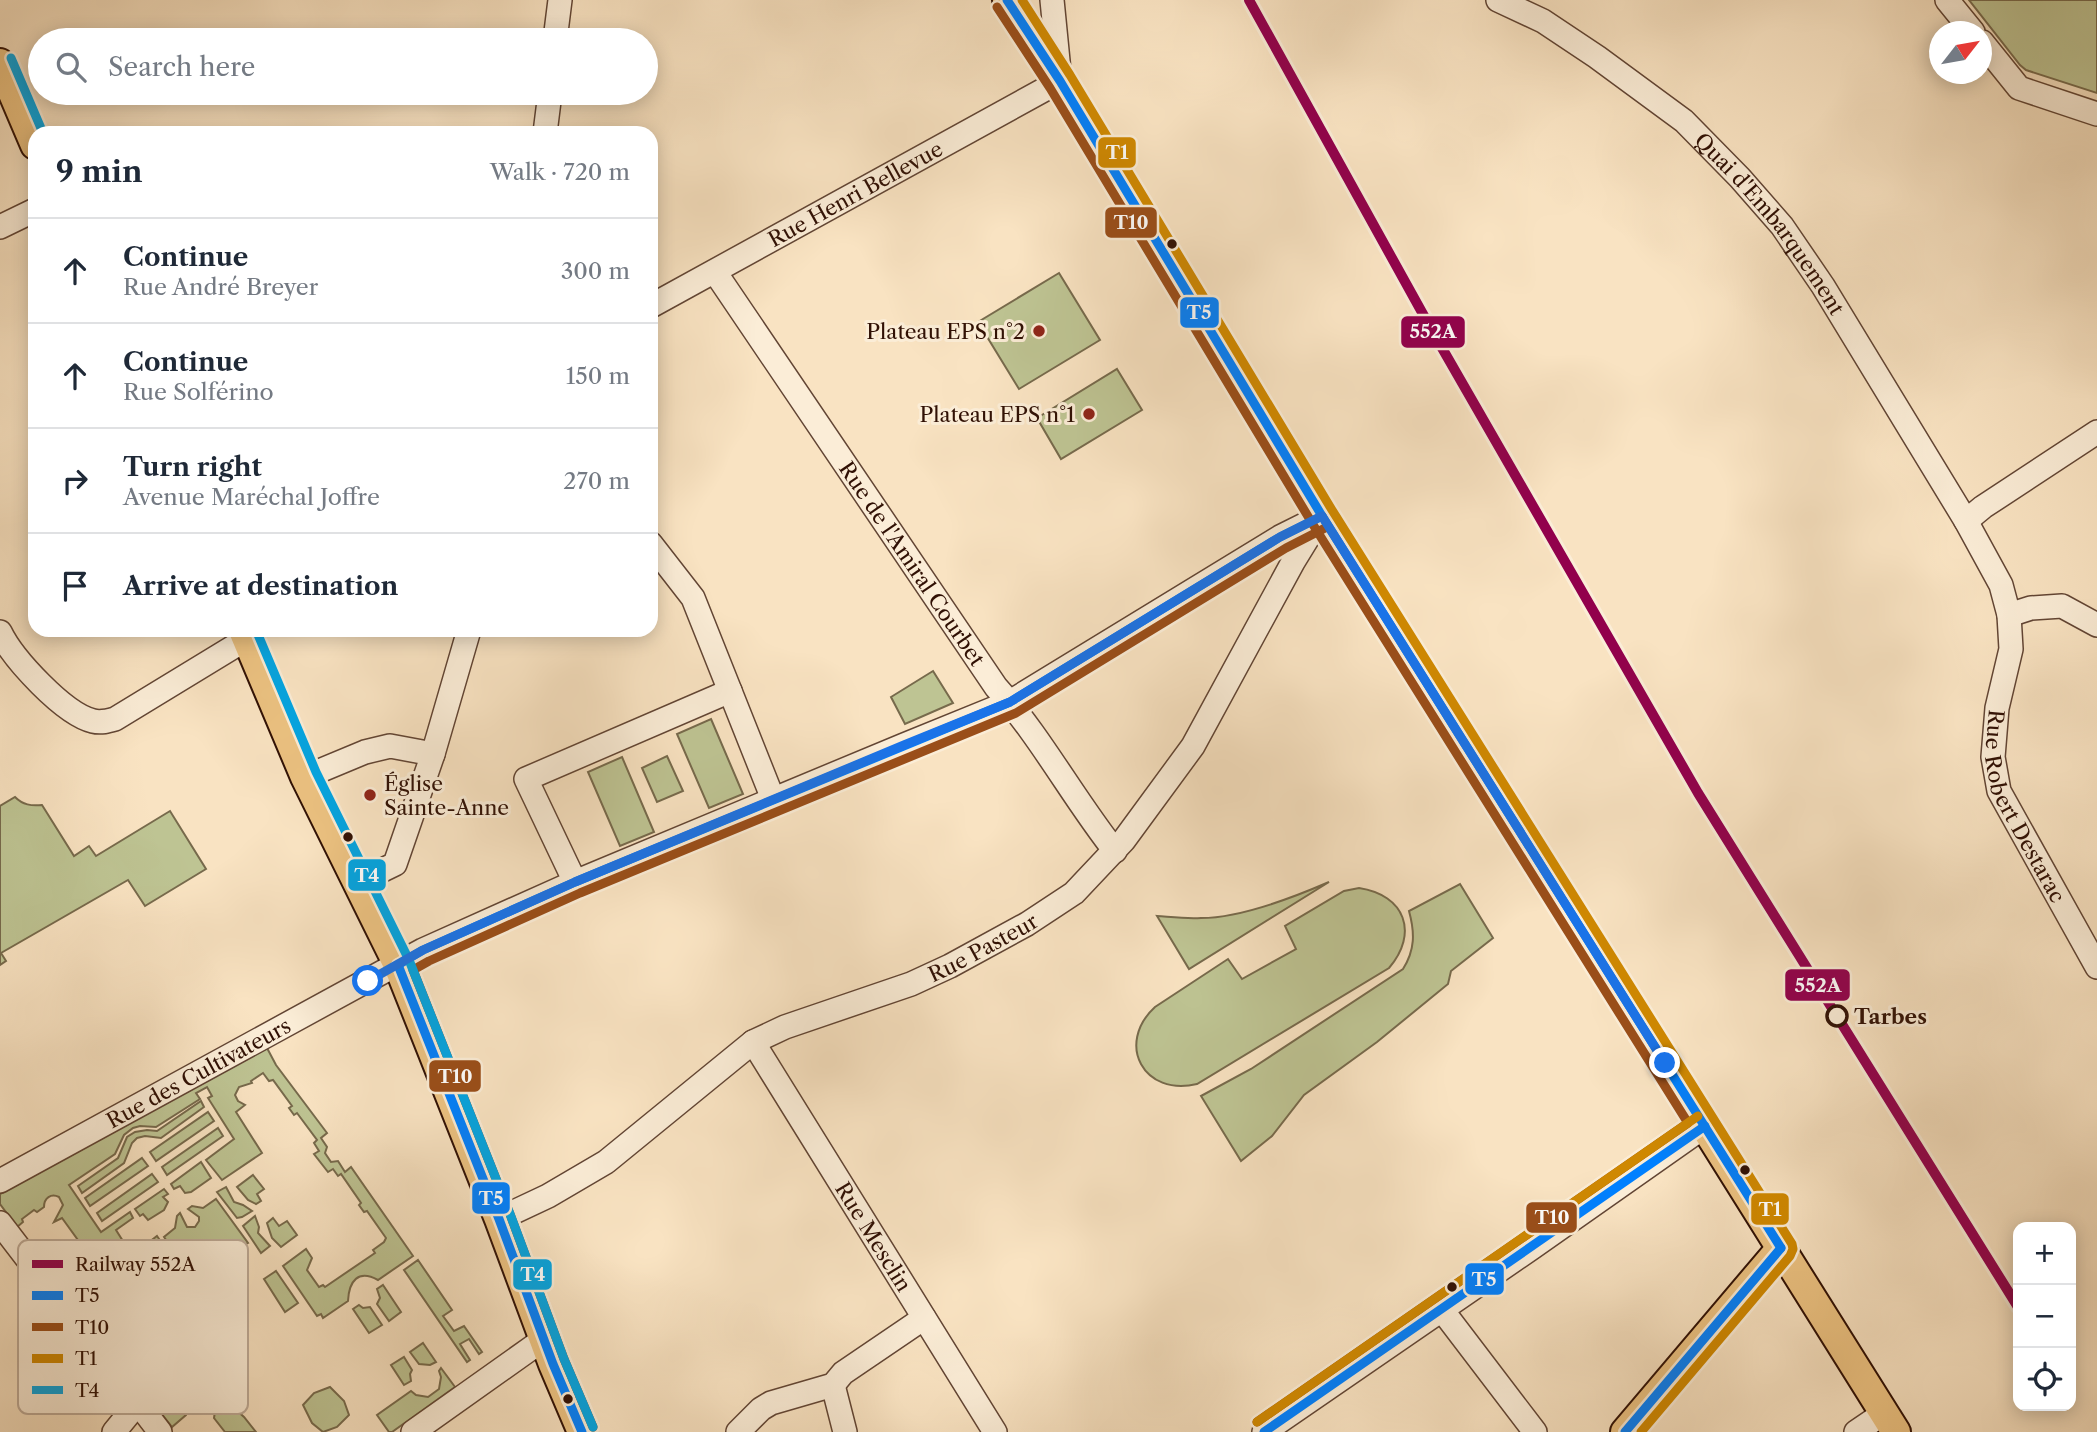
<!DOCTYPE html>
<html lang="en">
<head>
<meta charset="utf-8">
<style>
  body { margin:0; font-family:"Libre Caslon Text",serif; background:#f6f6f7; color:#1f2937 }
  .controls { position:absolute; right:21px; bottom:21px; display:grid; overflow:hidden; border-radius:14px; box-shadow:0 4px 18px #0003 }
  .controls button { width:63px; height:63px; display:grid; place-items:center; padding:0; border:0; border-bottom:2px solid #e0e1e3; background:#fff; color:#1f2937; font:35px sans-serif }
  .compass { position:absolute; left:1929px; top:21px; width:63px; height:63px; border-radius:50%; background:#fff; box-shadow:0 4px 18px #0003; rotate:59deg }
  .stop { position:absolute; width:21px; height:21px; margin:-16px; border:5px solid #1a73e8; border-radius:50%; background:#fff }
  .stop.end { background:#1a73e8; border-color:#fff; box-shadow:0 2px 7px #0008 }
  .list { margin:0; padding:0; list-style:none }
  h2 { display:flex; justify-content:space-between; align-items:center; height:91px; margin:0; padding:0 28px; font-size:30px }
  h2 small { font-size:23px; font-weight:400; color:#747a83 }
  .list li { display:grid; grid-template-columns:46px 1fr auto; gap:21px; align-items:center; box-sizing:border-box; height:105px; padding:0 28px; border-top:2px solid #e0e1e3 }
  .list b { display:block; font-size:26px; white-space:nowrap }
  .list p { margin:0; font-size:23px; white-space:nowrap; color:#747a83 }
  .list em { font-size:23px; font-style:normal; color:#747a83 }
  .icon { flex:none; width:38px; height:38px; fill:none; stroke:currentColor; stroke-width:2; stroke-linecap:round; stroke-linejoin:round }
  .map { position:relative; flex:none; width:2097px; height:1432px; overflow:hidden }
  .search { position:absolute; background:#fff; box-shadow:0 4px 18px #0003; left:28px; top:28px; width:630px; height:77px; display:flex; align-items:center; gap:18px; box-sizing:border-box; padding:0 24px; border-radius:38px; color:#747a83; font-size:26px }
  .panel { position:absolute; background:#fff; box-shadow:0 4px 18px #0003; left:28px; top:126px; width:630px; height:511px; border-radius:21px }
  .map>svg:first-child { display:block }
  .green { fill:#bec493; stroke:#776a4c; stroke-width:2 }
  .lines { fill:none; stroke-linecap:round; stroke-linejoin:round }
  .minor-casing { stroke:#624534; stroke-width:26 }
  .major-casing { stroke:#301004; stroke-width:32 }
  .minor { stroke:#fbedd7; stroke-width:23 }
  .major { stroke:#ecc281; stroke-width:28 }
  .bus-1-casing { stroke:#fbedd7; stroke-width:14 }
  .bus-2-casing { stroke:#fbedd7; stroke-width:14 }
  .bus-3-casing { stroke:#fbedd7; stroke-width:14 }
  .bus-4-casing { stroke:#fbedd7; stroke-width:14 }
  .bus-1 { stroke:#0080ff; stroke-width:9 }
  .bus-2 { stroke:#9a4e19; stroke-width:9 }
  .bus-3 { stroke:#cf8801; stroke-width:9 }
  .bus-4 { stroke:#02a5e3; stroke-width:9 }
  .rail-1-casing { stroke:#fbedd7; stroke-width:16 }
  .rail-1 { stroke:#92004c; stroke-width:10 }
  .route { stroke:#1a73e8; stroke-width:9 }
  .bus-dot { fill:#301004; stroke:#fbedd7; stroke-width:2.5 }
  .poi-dot { fill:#8f2418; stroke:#fbedd7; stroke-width:2.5 }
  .stop-dot { fill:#fbedd7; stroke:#301004; stroke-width:3.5 }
  .labels { text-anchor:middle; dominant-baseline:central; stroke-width:6; stroke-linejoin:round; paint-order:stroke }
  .street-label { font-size:21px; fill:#301004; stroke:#fbedd7 }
  .poi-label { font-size:21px; fill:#301004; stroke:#fbedd7; text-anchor:end }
  .stop-label { font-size:21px; font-weight:bold; fill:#301004; stroke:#fbedd7; text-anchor:start }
  .key { fill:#fbedd7; stroke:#beab98; stroke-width:2 }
  .key-label { font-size:19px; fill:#301004 }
  .line-badge { stroke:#fbedd7; stroke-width:2.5 }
  .badge-label { font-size:19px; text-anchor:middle; font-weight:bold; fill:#fff }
</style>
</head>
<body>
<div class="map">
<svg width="2097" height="1432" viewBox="0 0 2097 1432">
  <rect width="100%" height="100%" fill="#f9e3c2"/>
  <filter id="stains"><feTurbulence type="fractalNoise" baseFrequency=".00286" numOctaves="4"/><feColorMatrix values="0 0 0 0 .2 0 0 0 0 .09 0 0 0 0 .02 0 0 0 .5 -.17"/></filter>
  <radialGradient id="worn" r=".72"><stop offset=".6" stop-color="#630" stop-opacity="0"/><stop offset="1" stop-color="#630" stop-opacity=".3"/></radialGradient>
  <!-- green -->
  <g class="green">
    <path d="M1969,0h128v93l-71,-23 -6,-5z"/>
    <path d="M1059,273l41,67 -81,49 -41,-67z"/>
    <path d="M1117,369l25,41 -81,49 -24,-41z"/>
    <path d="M933,671l20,32 -48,21 -14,-27z"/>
    <path d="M711,719l32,75 -34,14 -32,-74z"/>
    <path d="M667,756l16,35 -26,11 -15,-34z"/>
    <path d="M622,757l32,75 -34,14 -32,-74z"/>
    <path d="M15,797c8,8 16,9 27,8l32,51 15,-10 7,10 74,-45 36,58 -61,37 -17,-26 -127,73 5,8 -6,4v-159z"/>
    <path d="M1329,882l-140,87 -32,-53c14,1 29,3 44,2 40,0 91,-20 128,-36z"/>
    <path d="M1460,884l33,54 -42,33 -3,13 -71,58 -73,53 -32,41 -31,25 -40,-65 50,-27 152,-100c12,-19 12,-36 6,-58z"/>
    <path d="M1359,888c46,7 60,45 30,80l-192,116c-53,13 -82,-40 -42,-77l73,-48 14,20 54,-30 -11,-23 59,-35z"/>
    <path d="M267,1048l9,17 51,68 -6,5 6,9 -2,6 6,9 7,-1 7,11 6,-5 62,89 -35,24c-20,-11 -29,1 -30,21l-25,17 -2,-4 -4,2 -34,-50 23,-17 6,9 -5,12 12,17 4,-2 2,2 50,-34 -2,-3 11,-8 2,-4 -19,-27 -3,1 -5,-7 2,-2 -20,-29 -3,2 -5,-7 -5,3 -14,-18 5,-3 -5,-8 3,-3 -20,-27 -3,2 -5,-7 3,-2 -19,-26 -4,1 -6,-8 -12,8 1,2 -13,4 -4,8 3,6 7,4 -9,7 26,41 -40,27 -16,-20 28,-21 -26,-41 4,-2 -5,-9 -11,6 4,6 -44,28 -16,-1 -7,2 -9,7 -9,19 -46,31 32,47 29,-20 3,6 -17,12 12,19 -29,20 -37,-51 -8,4 9,-17 -4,-8c-8,-4 -15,1 -15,10l-7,5 -3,-2 -12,9 1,3 -6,5 -17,-23v-10z"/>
    <path d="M201,1101l3,6 -43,31 -16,-2 -8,2 -5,5 -8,20 -42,30 -4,-7 40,-28 9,-21 8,-5 12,-2 10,1z"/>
    <path d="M208,1112l6,9 -58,40 -6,-9z"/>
    <path d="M218,1128l5,8 -56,39 -5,-8z"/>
    <path d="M142,1158l6,8 -58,40 -5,-8z"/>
    <path d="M201,1162l10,16 -20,14 -6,1 -5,-7 -6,3 -3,-5z"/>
    <path d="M152,1174l6,8 -56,39 -5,-8z"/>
    <path d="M253,1175l11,14 -7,5 4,7 -5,3 -8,-4 -11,-13z"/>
    <path d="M226,1187l8,15 9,3 9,6 -10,6 -5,1 -20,-26z"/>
    <path d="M164,1189l4,5 -5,3 5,5 -4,8 -16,10 -5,-6 -3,2 -5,-7z"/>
    <path d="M216,1199l32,44 -8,4 -2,-3c-11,8 -23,10 -29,23l-9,3 2,4 -8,5 -30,-42 11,-9 2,-12 3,-3 7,14h8l4,-6v-4l-11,-8 4,-3 11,2z"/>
    <path d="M255,1216l4,11 -1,6 12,13 -9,7 -18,-27z"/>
    <path d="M273,1218l6,8 8,-5 10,14 -16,12 -9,-9 -5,-15z"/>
    <path d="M157,1236l18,26 -1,6 -9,6c-5,-8 -2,-18 -7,-26l-3,3 -7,-8z"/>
    <path d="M418,1260l34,50 -9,6 11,15 10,-5 18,26 -3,2 -10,-15 -9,5 10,16 -3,2 -63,-92z"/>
    <path d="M276,1271l22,32 -13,9 -21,-33z"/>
    <path d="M383,1285l18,27 -12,9 -12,-17 3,-6 -3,-9z"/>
    <path d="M359,1305l4,3 7,-1 12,18 -13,8 -16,-24z"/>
    <path d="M423,1343l13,19 -6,3 -11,-1 -9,-12z"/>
    <path d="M404,1357l8,13 -2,4 1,7 -7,4 -13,-20z"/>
    <path d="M215,1361l16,22 -15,10 -7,-3 -16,2 -7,9v14l-14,12 -15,-19 56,-41 -1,-4z"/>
    <path d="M441,1368l14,19 -63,45h-3l-12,-17 34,-24 5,4 12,2 11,-8 2,-12 -2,-6z"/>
    <path d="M330,1387l14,14 5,14 -12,12 -14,5 -11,-9 -9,-18 11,-12z"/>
    <path d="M224,1399l20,18 12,15h-31l-11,-14 2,-14z"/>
  </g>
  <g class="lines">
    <defs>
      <g id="minor">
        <path id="s1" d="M1498,0l45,21 54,36 87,64 56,57 42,48 41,60 143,235 35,64 8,30 2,34 -14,59 -4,49 6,34 98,176"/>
        <path d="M1947,0l26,32"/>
        <path d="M555,40l5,-40"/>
        <path d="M1982,42l37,46 78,26"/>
        <path d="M545,133l5,-40"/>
        <path d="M0,227l35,-17"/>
        <path id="s2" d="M715,272l281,415c45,50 77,111 119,164"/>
        <path id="s3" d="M651,306l409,-225 -8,-81"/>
        <path d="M1966,521l17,-14 114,-75"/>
        <path d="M651,544l42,54 80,201"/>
        <path d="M2009,615l22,-7 31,-2 35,19"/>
        <path d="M0,632c13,27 64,82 93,89 8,2 15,0 22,-2l133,-81"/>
        <path d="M305,777l60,-25 25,-6 43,8"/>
        <path d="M575,882l-49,-103 204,-88"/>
        <path d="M356,883l39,-19 38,-110 36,-124"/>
        <path id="s4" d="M753,1042l242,390"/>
        <path id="s5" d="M0,1181l423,-231 152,-68 329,-137 106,-43 270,-165 42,-21"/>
        <path id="s6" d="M499,1219l49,-23 58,-34 147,-120 32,-15 126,-43 39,-18 77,-42 47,-31 50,-53 69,-94 100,-184 27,-44"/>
        <path d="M0,1223l160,209"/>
        <path d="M1442,1310l93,122"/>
        <path d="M833,1385l12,47"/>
        <path d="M114,1432l23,-28"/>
        <path d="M413,1432l131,-93"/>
        <path d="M738,1432l23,-23 10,-6 62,-18 10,-12 81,-55"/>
        <path d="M1264,1432l269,-185 172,-121"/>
        <path d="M1856,1432l28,-19"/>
      </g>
      <g id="major">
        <path d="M1007,0l53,81 262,435 574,916"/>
        <path d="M0,63l35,82"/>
        <path d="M243,630l62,147 93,188 101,254 54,145 29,68"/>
        <path d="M1625,1432l156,-184"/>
      </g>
    </defs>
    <!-- minor casing -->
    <use href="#minor" class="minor-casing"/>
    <!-- major casing -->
    <use href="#major" class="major-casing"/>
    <!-- minor -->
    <use href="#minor" class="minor"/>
    <!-- major -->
    <use href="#major" class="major"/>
    <defs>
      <g id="bus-1">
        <path d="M1007,0l53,81 262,435 459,732"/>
        <path d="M398,965l25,-15 152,-68 435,-180 270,-165 42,-21"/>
        <path d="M398,965l101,254 54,145 29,68"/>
        <path d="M1264,1432l441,-306"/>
        <path d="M1625,1432l156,-184"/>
      </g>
      <g id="bus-2">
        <path d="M997,7l53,81 262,435 376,600 -431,299"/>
        <path d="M593,1427l-29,-68 -54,-145 -97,-244 16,-9 151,-68 436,-180 270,-165 41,-21"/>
      </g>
      <g id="bus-3">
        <path d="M1022,0l48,75 262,435 460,734 1,5 -3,7 -149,176"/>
        <path d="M1257,1422l441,-306"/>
      </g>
      <g id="bus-4">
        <path d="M11,58l32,75"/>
        <path d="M256,630l60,142 93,188 101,254 54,145 29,68"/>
      </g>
    </defs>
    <!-- bus-1 casing -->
    <use href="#bus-1" class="bus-1-casing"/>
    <!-- bus-2 casing -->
    <use href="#bus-2" class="bus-2-casing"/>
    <!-- bus-3 casing -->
    <use href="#bus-3" class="bus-3-casing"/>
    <!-- bus-4 casing -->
    <use href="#bus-4" class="bus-4-casing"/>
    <!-- bus-1 -->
    <use href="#bus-1" class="bus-1"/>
    <!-- bus-2 -->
    <use href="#bus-2" class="bus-2"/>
    <!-- bus-3 -->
    <use href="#bus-3" class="bus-3"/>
    <!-- bus-4 -->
    <use href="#bus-4" class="bus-4"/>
    <defs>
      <path id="rail-1" d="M1249,0l185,334 264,459 320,514"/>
    </defs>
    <!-- rail-1 casing -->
    <use href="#rail-1" class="rail-1-casing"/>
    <!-- rail-1 -->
    <use href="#rail-1" class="rail-1"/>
  </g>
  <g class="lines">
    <!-- route -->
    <path class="route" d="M368,981l55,-31 152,-68 329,-137 106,-43 270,-165 42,-21 343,547"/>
  </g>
  <!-- markers -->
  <g class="bus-dot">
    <circle cx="1172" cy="244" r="6"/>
    <circle cx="348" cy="837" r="6"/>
    <circle cx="1745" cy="1170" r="6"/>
    <circle cx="1452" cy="1287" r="6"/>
    <circle cx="568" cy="1399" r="6"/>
  </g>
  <g class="poi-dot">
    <circle cx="1039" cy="331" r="7"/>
    <circle cx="1089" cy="414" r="7"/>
    <circle cx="370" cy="795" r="7"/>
  </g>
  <circle class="stop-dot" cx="1837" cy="1016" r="10"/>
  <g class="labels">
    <!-- street labels -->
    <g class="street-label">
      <text stroke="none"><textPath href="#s3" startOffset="233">Rue Henri Bellevue</textPath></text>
      <text stroke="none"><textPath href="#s1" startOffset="357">Quai d'Embarquement</textPath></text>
      <text stroke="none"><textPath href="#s2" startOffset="352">Rue de l'Amiral Courbet</textPath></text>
      <text stroke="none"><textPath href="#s1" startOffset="1018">Rue Robert Destarac</textPath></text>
      <text stroke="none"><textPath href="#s6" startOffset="560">Rue Pasteur</textPath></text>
      <text stroke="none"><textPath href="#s5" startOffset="226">Rue des Cultivateurs</textPath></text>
      <text stroke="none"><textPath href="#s4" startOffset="229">Rue Mesclin</textPath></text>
    </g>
    <!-- poi labels -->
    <g class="poi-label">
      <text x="1025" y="331">Plateau EPS n°2</text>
      <text x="1075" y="414">Plateau EPS n°1</text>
      <text x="384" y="783" text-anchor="start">Église<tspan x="384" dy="24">Sainte-Anne</tspan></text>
    </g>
    <!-- stop labels -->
    <g class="stop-label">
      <text x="1854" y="1016">Tarbes</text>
    </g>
  </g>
  <!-- legend -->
  <rect x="18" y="1240" width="230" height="174" rx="10" class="key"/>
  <rect x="32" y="1260" width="31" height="8" fill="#92004c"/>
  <rect x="32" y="1291" width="31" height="9" fill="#0080ff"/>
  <rect x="32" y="1323" width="31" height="8" fill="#9a4e19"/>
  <rect x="32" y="1354" width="31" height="9" fill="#cf8801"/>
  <rect x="32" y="1386" width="31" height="8" fill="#02a5e3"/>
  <g class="key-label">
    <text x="75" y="1271">Railway 552A</text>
    <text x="75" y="1302">T5</text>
    <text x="75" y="1334">T10</text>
    <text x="75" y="1365">T1</text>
    <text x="75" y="1397">T4</text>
  </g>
  <g class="line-badge">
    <rect x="1097" y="136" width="40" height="33" rx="7" fill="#cf8801"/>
    <rect x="1104" y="206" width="54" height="33" rx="7" fill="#9a4e19"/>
    <rect x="1179" y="296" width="41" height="33" rx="7" fill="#0080ff"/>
    <rect x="1400" y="315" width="66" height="34" rx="7" fill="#92004c"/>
    <rect x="347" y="858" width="40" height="34" rx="7" fill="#02a5e3"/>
    <rect x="1784" y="968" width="67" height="34" rx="7" fill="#92004c"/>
    <rect x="428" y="1059" width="54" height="34" rx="7" fill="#9a4e19"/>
    <rect x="471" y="1181" width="40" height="34" rx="7" fill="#0080ff"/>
    <rect x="1750" y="1192" width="40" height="34" rx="7" fill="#cf8801"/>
    <rect x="1525" y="1201" width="53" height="33" rx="7" fill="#9a4e19"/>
    <rect x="512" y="1258" width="41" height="33" rx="7" fill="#02a5e3"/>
    <rect x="1464" y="1262" width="41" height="34" rx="7" fill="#0080ff"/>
  </g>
  <g class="badge-label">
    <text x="1117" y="159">T1</text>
    <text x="1131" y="229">T10</text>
    <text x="1199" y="319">T5</text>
    <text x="1433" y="338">552A</text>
    <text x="367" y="882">T4</text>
    <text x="1818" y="992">552A</text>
    <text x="455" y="1083">T10</text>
    <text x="491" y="1205">T5</text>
    <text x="1770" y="1216">T1</text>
    <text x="1552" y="1224">T10</text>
    <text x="533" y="1281">T4</text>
    <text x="1484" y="1286">T5</text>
  </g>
  <rect width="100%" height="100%" filter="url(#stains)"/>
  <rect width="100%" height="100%" fill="url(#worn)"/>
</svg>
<div class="controls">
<button>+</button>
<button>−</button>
<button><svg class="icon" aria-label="locate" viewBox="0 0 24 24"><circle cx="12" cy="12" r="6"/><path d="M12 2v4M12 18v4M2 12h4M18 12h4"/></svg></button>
</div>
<svg class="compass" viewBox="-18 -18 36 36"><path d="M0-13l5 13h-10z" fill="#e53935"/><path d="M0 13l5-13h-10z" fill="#747a83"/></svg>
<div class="stop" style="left:368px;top:981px"></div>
<div class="stop end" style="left:1665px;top:1063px"></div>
<div class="search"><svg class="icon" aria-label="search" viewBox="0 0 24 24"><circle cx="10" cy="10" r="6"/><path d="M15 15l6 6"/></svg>Search here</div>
<section class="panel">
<h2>9 min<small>Walk · 720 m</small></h2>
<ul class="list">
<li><svg class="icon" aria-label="ahead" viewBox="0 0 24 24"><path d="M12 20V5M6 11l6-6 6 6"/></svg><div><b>Continue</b><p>Rue André Breyer</p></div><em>300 m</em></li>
<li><svg class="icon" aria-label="ahead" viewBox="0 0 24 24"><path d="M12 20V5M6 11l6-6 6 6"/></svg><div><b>Continue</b><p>Rue Solférino</p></div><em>150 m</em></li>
<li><svg class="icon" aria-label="right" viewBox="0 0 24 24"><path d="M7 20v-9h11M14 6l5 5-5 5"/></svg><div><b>Turn right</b><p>Avenue Maréchal Joffre</p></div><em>270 m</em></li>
<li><svg class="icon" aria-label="arrive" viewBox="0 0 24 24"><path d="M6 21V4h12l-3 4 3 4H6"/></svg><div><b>Arrive at destination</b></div></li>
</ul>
</section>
</div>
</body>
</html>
